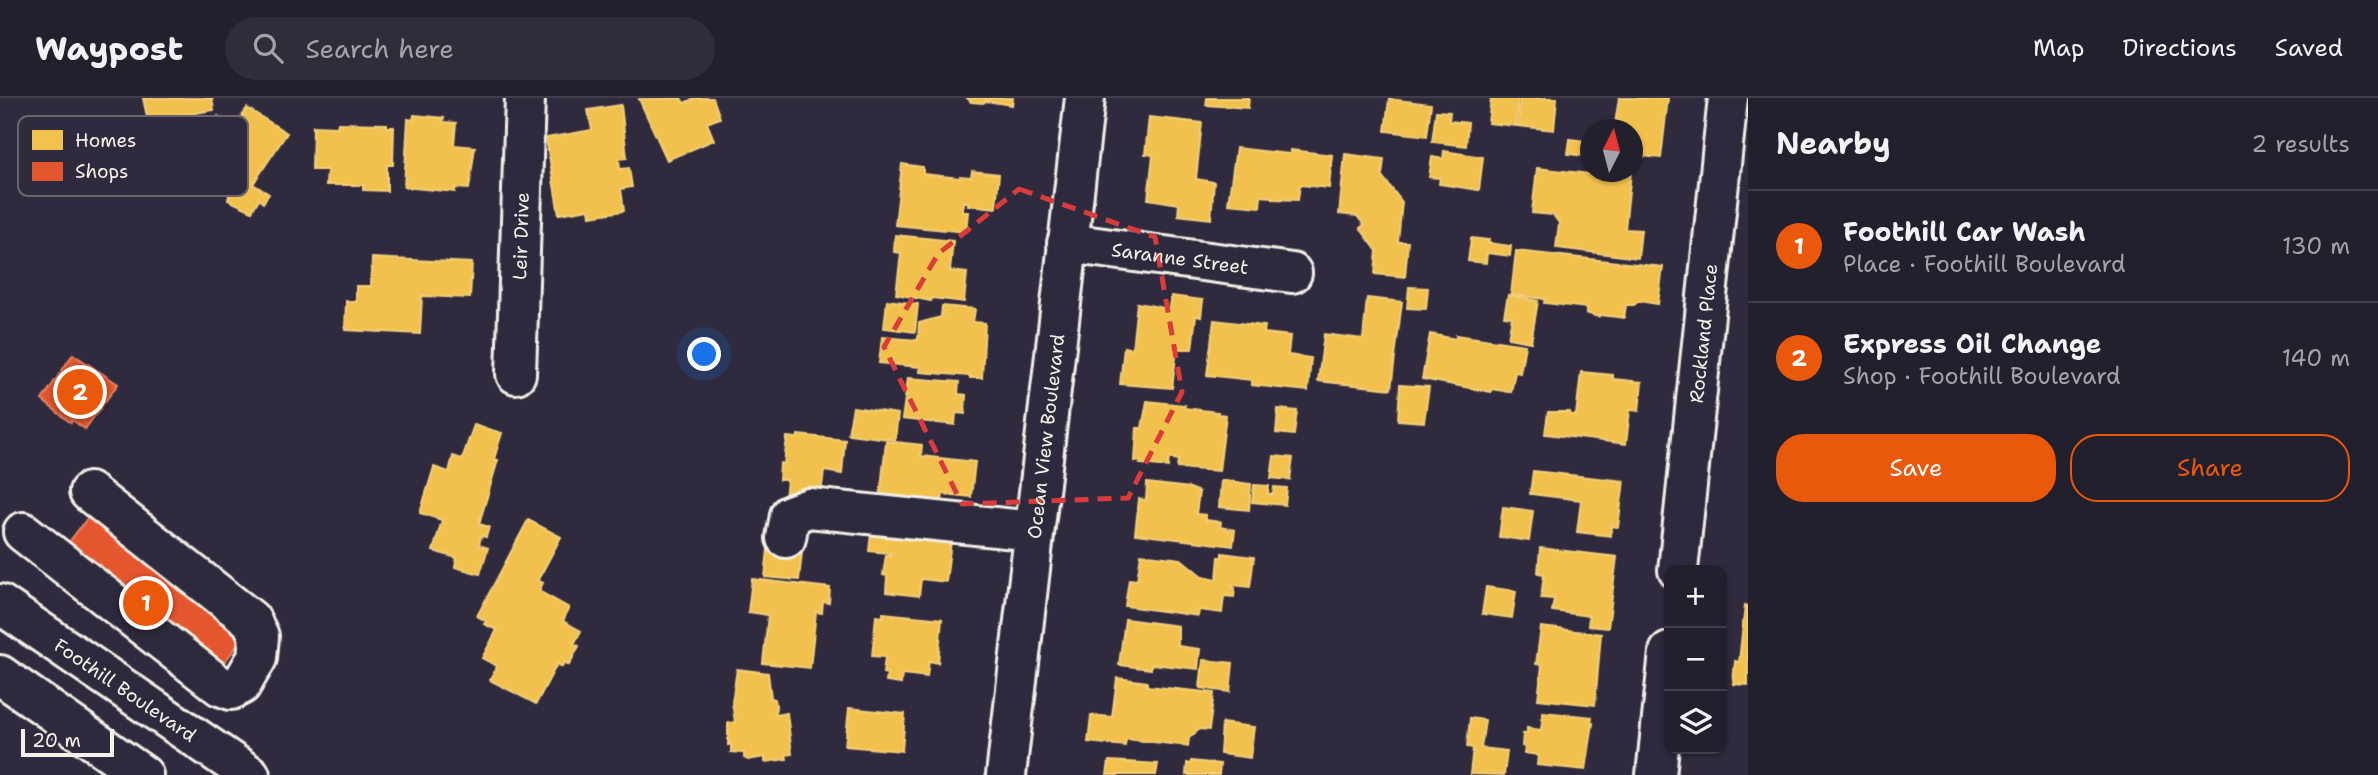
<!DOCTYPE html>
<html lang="en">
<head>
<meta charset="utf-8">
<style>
  body { margin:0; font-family:"Shantell Sans",sans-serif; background:#2f2d3a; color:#f1f3f6 }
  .controls { position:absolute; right:21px; bottom:21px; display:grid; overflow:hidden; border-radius:14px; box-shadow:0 2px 5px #0004 }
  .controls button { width:63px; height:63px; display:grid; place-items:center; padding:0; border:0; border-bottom:2px solid #403e4a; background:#23202e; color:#f1f3f6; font:35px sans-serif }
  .compass { position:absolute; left:1580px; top:21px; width:63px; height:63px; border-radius:50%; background:#23202e; box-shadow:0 2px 5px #0004; rotate:6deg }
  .scale { position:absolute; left:21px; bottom:18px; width:93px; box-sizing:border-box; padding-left:7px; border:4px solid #f4f1e8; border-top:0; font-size:19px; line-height:24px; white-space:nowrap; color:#f4f1e8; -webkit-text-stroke:5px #2f2a3d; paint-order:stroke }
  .you { position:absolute; left:705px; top:257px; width:24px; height:24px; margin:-18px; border:5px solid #fff; border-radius:50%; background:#1a73e8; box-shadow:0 0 0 10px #1a73e833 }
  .badge { display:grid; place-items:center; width:46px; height:46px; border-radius:50%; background:#ea580c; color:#fff; font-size:23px; font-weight:700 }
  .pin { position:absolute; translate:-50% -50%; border:4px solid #fff; box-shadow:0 2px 7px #0006 }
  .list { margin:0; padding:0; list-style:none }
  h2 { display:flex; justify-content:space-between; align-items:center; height:91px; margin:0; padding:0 28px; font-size:30px }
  h2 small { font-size:23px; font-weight:400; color:#a3a3aa }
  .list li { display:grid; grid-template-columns:46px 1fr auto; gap:21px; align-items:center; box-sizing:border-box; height:112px; padding:0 28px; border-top:2px solid #403e4a }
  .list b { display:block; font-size:26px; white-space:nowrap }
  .list p { margin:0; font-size:23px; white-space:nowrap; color:#a3a3aa }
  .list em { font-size:23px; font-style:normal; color:#a3a3aa }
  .actions { display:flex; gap:14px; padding:21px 28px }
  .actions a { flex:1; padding:16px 0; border:2px solid #ea580c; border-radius:28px; text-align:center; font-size:24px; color:#ea580c }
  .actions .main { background:#ea580c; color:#fff }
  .icon { flex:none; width:38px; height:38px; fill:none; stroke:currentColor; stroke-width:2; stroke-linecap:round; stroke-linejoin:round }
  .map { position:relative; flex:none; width:1748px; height:677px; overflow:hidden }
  header { display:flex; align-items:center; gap:42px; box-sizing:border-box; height:98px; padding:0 35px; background:#23202e; border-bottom:2px solid #403e4a }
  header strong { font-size:33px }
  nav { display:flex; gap:38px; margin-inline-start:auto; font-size:24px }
  .search { width:490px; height:63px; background:#2f2d3a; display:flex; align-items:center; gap:18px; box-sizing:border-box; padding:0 24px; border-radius:38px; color:#a3a3aa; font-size:26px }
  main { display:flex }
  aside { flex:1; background:#23202e }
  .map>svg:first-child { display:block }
  .homes { fill:#f2c14e; stroke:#f3cf7c; stroke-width:2 }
  .shops { fill:#e4572e; stroke:#e98566; stroke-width:2 }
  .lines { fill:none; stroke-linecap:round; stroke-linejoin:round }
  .minor-casing { stroke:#f4f1e8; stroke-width:44 }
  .major-casing { stroke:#f4f1e8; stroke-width:44 }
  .minor { stroke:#2f2a3d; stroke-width:38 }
  .major { stroke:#2f2a3d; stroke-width:38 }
  .marked { fill:none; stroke:#d93c3b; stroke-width:5; stroke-dasharray:14 9; stroke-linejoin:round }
  .labels { text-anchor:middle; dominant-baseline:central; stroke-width:7; stroke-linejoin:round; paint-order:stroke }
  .street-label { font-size:19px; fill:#f4f1e8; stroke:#2f2a3d }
  .key { fill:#2f2a3d; stroke:#6a6670; stroke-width:2 }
  .key-label { font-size:19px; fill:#f4f1e8 }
</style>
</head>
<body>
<header>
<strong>Waypost</strong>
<div class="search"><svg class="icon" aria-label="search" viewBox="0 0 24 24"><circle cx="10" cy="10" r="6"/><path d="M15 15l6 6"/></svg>Search here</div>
<nav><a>Map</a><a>Directions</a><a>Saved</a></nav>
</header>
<main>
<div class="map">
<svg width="1748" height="677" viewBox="0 0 1748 677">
  <rect width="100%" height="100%" fill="#2f2a3d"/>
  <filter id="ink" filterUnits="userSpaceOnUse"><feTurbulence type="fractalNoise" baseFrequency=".0143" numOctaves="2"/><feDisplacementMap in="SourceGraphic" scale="14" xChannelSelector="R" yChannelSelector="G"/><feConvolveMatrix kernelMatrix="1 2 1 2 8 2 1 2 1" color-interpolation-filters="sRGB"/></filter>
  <g filter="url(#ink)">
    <!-- homes -->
    <g class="homes">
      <path d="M143,0h69l2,12 -66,11z"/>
      <path d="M681,0l3,5 12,-5h17l7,20 -13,5 7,17 -47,20 -28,-61z"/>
      <path d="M967,0h46l-1,7 -26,-4 -3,2 -12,-1z"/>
      <path d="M1207,0h42l-1,10 -42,-3z"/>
      <path d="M1491,0h27l-2,28 -28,-3z"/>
      <path d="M1520,0h37l-3,32 -36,-4z"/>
      <path d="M1619,0h49l-7,60 -29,-3v-25h-18z"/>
      <path d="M1389,1l42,5 -4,32 -42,-5z"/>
      <path d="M621,7l6,53 -8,1 1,10 9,-1 3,19 -11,2 3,22 -34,5 -1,-7 -30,5 -13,-76 46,-8 -4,-20z"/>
      <path d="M247,10l40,25 -34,51 16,10 -6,9 -4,-4 -7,12 -24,-11 4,-21 -37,-24 23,-39 17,10z"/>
      <path d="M1436,13l14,1 -1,9 19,2 -2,23 -34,-4z"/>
      <path d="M414,17l30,3 -1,4 13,1 -2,22 21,2 -6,42 -14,-1v4l-51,-5 4,-68 5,1z"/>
      <path d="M1149,19l53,6 -6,56 18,3 -3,37 -33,-4 1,-11 -31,-5 5,-44 -8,-1z"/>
      <path d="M338,25l49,1v3h7l-1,38h-6v26l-24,-1v-5h-37l1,-15h-15l1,-44 24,1z"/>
      <path d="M1570,41l16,2 -2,15 -16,-2z"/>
      <path d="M1236,50l54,6v-4l42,5 -3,33 -29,-3 -2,15 -25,-1v-2l-12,-1 -1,11 -32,-3z"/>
      <path d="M1444,53l39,6 -4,33 -40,-6 1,-6 -11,-1 3,-20 11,2z"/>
      <path d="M1345,56l39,5 -2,17 20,26 -4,40h10l-3,35 -30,-3 2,-23 -17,-23 4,-3 -7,-9 -18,-2z"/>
      <path d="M902,66l21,3v7l37,4v-2l11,1 1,-6 27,3 -3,34 -28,-3v-3h-5l-1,10h6l-2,20 -71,-7z"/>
      <path d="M1537,70l71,8v-4h23l-6,57 16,1 -3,28 -82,-10 3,-25 -6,-8 -21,-2z"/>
      <path d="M895,137l58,6 -3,30 17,2 -3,29 -32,-4 -1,3 -35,-7 5,-41 -7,-1z"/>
      <path d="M1471,140l18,2 -1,3 23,3 -1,10 -23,-3 -1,10 -18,-2z"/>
      <path d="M1516,153l147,16 -5,37 -19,-3 -5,4h-8l-2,13 -23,-3 -3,2 -12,-4 1,-5 -43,-5 1,-4 -34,-4z"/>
      <path d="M372,160l100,5 -2,35 -48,-2 -2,38 -75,-4 1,-29 10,1v-16h15z"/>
      <path d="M1409,189l19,1 -2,21 -19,-1z"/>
      <path d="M1508,197l30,6 -7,41 -23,-4 4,-21 -8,-1z"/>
      <path d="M1171,198l32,4 -2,17 -5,-1 -4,33h-15l-5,39 -52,-4 4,-37 8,2 5,-46 33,6z"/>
      <path d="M1367,200l35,4 -11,87 -73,-8 6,-47 39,5z"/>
      <path d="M887,202l31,4 -3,28 -31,-4z"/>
      <path d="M942,208l33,3 -2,13 12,1 -3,55h-12v-2l-50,-4v-5l-41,-4 3,-26 36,3 1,-17 22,-6z"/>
      <path d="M1214,222l51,6 -1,7 26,3 -2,19 23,3 -3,33 -57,-6 1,-5 -45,-5z"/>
      <path d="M1430,236l26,5v-4l69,10 -5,28 -5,-1 -4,20 -20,-3v3l-69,-13z"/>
      <path d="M1581,274l32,3v4l29,3 -3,29 -9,-1 -4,34 -81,-10 3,-22h22l1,3h5z"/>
      <path d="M908,280l51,4 -1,12 8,1 -1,19 -9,-1 -1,12 -53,-6z"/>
      <path d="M1400,287l29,2 -5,35 -26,-2z"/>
      <path d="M1147,303l38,4 -1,3 34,4 -1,2 9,1 -7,56 -42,-3 1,-8 -9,-2 -1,9 -28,-3 1,-2 -6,-1 2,-33h5z"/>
      <path d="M853,309l45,7 -3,26 -47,-6z"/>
      <path d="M1278,311l19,2 -3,24 -18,-2z"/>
      <path d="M474,327l28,8 -8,26 4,1 -19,64 10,3 -3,10 -5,-1 -2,9 9,3 -8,26 -25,-7 2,-9 -24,-7 9,-31 -22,-7 14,-46 15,5 4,-16 9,3z"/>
      <path d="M798,337l47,5 -3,34 -18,-3 -4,30 -35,-3 2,-18h-8l1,-17 4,1 3,-27 11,1z"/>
      <path d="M886,343l36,4 -1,11 54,6 -4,35 -28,-3 -2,15 -62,-2z"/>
      <path d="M1274,358l19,2 -3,22 -19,-2z"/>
      <path d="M1533,373l91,10 -6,46 -6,-1 -1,10 -34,-4 4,-32 -51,-6z"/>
      <path d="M1221,382l30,4 -2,26 -30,-3z"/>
      <path d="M1147,385l43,5 9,4 -3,22 10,1v5l15,2 -1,5 15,3 -2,16 -98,-12 4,-35 7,1z"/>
      <path d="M1254,387l15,1 -1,8h5l1,-7 13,1 -2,17 -33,-3z"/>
      <path d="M1503,409l30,4 -4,30 -30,-4z"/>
      <path d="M528,422l33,17 -23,43 5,3 -4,8 30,17 -6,13 18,10 -7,13 5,2 -10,19 -5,-3 -2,5 -5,-3 -21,40 -46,-24 7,-14 -15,-8 15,-28 -13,-6 2,-3 -9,-5z"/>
      <path d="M872,426l80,9 -6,49 -25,-3 -2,17 -33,-4 1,-16 -4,-1 3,-20h4v-2l-21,-2z"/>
      <path d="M1540,450l77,9 -9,71 -20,-2 1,-10 -37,-5 2,-12 -13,-1 3,-24 -6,-1z"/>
      <path d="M768,451l34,3 -3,28 -34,-3z"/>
      <path d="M1222,455l32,4 -4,30 -18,-2v2l3,1 -1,9 -10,-1 -2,17 -23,-3 -1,6 -73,-10 4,-27 8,1 4,-26 40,5 21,17 15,3 2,-22h3z"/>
      <path d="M752,481l78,9 -1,15 -6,-1 -1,11 -6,-1 -6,56 -47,-5 5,-48 -20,-3z"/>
      <path d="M1486,489l30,4 -4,27 -30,-4z"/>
      <path d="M1745,507l3,1v79l-15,-1 2,-23 4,1z"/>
      <path d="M883,515l59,6 -4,44 -9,-2 -2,16 -25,-3 -1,10 -15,-2 1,-8 -4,-1 2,-16 -13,-1 4,-40 7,1z"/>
      <path d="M1125,521l53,7v20l22,3 -2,20 -47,-5v5l-32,-4z"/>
      <path d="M1541,529l60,7 -6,71 -57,-6 4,-34 -6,-1z"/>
      <path d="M1203,562l30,3 -3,29 -30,-4z"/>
      <path d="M737,571l31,4 3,25 4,1 1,7 -1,9 12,-2 5,41 -6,1 1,4 -22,3v-5l-17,3 -4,-2v-5l-13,-1v-8l-3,1v-22l7,-1 -3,-20z"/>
      <path d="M1117,580l30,4v4l67,7 -5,37 -9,-1 -11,9 -1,8 -62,-7 -1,7 -37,-4 3,-27 21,2z"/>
      <path d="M849,610l56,6 -3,37 -57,-5z"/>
      <path d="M1543,614l49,5 -1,6h2l-7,47 -49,-5 1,-10 -14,-2 1,-6 -3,-1 1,-12 4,-1v-5l14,2z"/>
      <path d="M1470,620l15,2 -4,28 26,3 -3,24 -34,-1 3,-26 -6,-1z"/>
      <path d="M1222,625l32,4 -4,31 -30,-4z"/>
      <path d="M1109,663l49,3 -2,11h-49z"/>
      <path d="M1191,663l29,3 -1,11h-33l1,-12 4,1z"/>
    </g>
    <!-- shops -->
    <g class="shops">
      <path d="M73,256l45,30 -33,45 -13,-9 -1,3 -29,-23z"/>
      <path d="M89,418l155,121 -40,51 -155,-120z"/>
    </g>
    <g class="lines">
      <defs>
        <g id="minor">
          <path id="s1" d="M1067,145l225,30"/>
          <path id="s2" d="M516,276l9,-276"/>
          <path d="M23,434l197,154 11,4 10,-5 16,-27 2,-22 -8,-16 -162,-128"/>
          <path d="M786,440l4,-23 19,-7 225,23"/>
          <path id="s3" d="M1678,472l50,-472"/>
          <path id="s4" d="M1006,677l79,-677"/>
          <path d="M1656,677l13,-123"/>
        </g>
        <g id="major">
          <path id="s5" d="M0,506l250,171"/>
          <path d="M0,577l143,100"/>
        </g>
      </defs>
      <!-- minor casing -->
      <use href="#minor" class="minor-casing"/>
      <!-- major casing -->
      <use href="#major" class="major-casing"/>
      <!-- minor -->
      <use href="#minor" class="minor"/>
      <!-- major -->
      <use href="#major" class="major"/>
    </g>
  </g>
  <!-- marked area -->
  <path class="marked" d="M1019,91l136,48 27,155 -54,106 -166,6 -78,-157 54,-93z"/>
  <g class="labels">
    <!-- street labels -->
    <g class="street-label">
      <text stroke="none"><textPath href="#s2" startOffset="138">Leir Drive</textPath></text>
      <text stroke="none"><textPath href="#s1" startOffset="114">Saranne Street</textPath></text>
      <text stroke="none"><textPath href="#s3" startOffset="238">Rockland Place</textPath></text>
      <text stroke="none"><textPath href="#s4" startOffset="341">Ocean View Boulevard</textPath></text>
      <text stroke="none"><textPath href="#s5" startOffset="152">Foothill Boulevard</textPath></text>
    </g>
  </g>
  <!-- legend -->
  <rect x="18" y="18" width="230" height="80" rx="10" class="key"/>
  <rect x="32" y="32" width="31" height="20" fill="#f2c14e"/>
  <rect x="32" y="64" width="31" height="19" fill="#e4572e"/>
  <g class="key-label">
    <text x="75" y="49">Homes</text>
    <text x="75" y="80">Shops</text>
  </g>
</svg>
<div class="controls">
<button>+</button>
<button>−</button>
<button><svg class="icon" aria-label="layers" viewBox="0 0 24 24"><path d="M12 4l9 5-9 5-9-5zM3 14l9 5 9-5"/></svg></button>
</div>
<svg class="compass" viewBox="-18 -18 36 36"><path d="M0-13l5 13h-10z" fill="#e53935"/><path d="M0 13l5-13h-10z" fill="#a3a3aa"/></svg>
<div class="scale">20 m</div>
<div class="you"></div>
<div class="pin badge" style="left:146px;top:505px">1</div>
<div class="pin badge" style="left:80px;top:294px">2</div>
</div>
<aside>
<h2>Nearby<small>2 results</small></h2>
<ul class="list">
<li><span class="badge">1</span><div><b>Foothill Car Wash</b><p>Place · Foothill Boulevard</p></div><em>130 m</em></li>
<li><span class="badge">2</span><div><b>Express Oil Change</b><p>Shop · Foothill Boulevard</p></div><em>140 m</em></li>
</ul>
<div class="actions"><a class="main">Save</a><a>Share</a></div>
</aside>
</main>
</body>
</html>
